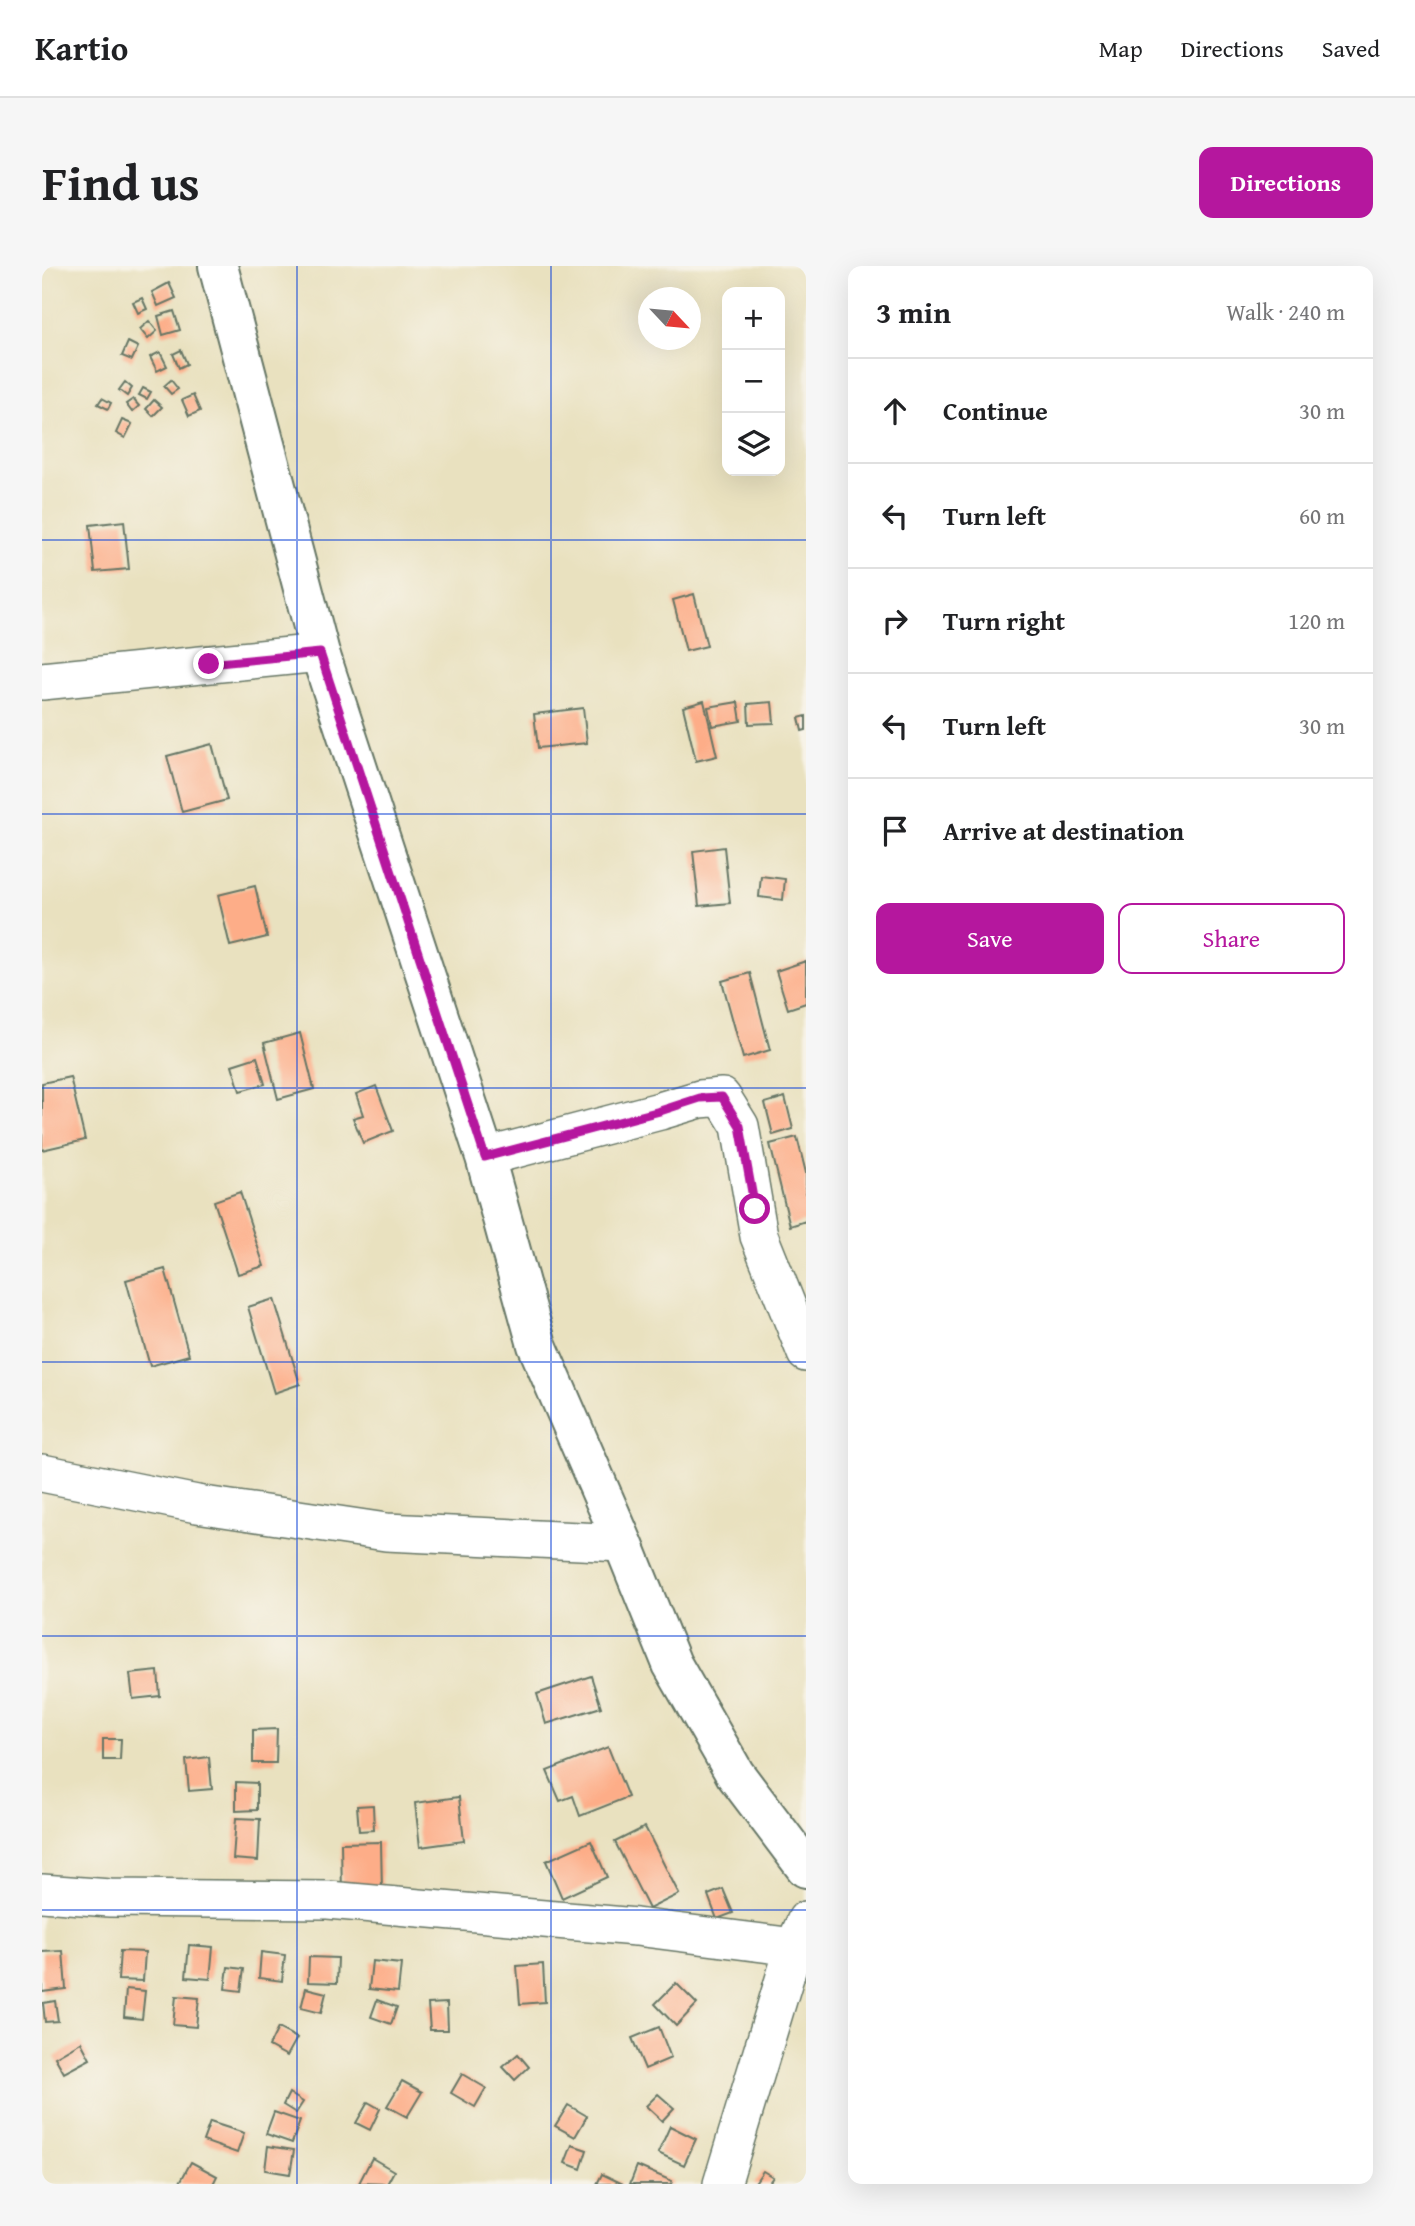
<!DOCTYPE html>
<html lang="en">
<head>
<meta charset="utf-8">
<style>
  body { margin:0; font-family:"Gentium Book Plus",serif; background:#f6f6f6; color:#202124 }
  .controls { position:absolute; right:21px; top:21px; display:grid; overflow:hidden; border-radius:14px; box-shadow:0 7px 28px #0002 }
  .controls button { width:63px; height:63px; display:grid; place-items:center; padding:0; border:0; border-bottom:2px solid #e0e0e0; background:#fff; color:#202124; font:35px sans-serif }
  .compass { position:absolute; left:596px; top:21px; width:63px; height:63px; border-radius:50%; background:#fff; box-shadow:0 7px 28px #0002; rotate:116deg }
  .stop { position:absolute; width:21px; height:21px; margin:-16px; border:5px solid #b5179e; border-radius:50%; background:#fff }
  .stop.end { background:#b5179e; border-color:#fff; box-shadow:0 2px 7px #0008 }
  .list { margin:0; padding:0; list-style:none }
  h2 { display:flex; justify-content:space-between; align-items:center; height:91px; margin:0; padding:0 28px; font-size:30px }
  h2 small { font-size:23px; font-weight:400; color:#757577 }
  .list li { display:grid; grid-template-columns:46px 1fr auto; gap:21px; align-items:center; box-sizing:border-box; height:105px; padding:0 28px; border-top:2px solid #e0e0e0 }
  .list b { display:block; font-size:26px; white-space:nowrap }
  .list em { font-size:23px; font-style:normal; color:#757577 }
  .actions { display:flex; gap:14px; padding:21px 28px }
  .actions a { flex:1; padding:16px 0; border:2px solid #b5179e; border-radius:14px; text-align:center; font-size:24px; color:#b5179e }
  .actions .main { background:#b5179e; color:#fff }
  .icon { flex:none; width:38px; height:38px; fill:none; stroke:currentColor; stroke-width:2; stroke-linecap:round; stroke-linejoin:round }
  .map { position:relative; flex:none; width:764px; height:1918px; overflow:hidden; border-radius:14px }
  header { display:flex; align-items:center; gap:42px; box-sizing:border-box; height:98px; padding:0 35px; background:#fff; border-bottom:2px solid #e0e0e0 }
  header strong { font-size:33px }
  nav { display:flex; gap:38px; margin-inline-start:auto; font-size:24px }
  .intro { display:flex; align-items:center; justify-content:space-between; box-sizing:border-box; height:168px; padding:0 42px }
  h1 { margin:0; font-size:49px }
  .button { padding:18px 32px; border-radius:14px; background:#b5179e; color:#fff; font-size:24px; font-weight:700 }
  main { display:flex; gap:42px; padding:0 42px }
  aside { flex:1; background:#fff; border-radius:14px; box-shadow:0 7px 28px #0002 }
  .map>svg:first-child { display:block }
  .building { fill:#fdad88 }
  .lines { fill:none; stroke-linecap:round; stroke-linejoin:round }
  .minor-casing { stroke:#667665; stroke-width:40 }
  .major-casing { stroke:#667665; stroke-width:42 }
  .minor { stroke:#fff; stroke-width:37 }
  .major { stroke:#fff; stroke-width:38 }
  .route { stroke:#b5179e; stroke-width:9 }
  .grid { fill:none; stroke:#1d4ed8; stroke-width:2; stroke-opacity:0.55 }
</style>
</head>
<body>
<header>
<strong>Kartio</strong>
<nav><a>Map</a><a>Directions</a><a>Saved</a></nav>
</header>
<div class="intro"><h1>Find us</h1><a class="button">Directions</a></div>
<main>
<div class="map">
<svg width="764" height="1918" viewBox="0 0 764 1918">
  <rect width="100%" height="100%" fill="#f7f3e8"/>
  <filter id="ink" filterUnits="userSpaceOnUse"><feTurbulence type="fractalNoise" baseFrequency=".0143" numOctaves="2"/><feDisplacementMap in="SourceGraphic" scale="14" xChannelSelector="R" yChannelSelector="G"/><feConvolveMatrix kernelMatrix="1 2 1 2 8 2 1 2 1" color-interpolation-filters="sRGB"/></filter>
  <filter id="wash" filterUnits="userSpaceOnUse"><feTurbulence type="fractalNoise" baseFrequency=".00686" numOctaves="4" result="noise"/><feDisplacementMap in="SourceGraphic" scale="28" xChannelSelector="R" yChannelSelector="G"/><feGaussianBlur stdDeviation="1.57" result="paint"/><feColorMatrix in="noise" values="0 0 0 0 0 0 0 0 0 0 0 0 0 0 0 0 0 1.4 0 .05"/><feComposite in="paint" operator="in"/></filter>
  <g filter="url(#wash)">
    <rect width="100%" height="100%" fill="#e9e1bf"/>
    <g id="blocks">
      <!-- building -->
      <g class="building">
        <path d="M127,17l7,15 -18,8 -6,-14z"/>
        <path d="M100,32l5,11 -9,4 -5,-11z"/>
        <path d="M132,45l6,19 -17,5 -5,-19z"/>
        <path d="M107,55l8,10 -9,8 -8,-10z"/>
        <path d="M86,76l10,5 -6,13 -10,-4z"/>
        <path d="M139,84l6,14 -8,4 -6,-14z"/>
        <path d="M118,86l7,14 -10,5 -7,-14z"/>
        <path d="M129,114l7,9 -7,5 -7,-8z"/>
        <path d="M83,116l7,6 -5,8 -8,-6z"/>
        <path d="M101,122l8,4 -4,7 -8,-4z"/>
        <path d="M151,129l7,16 -11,5 -7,-16z"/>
        <path d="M60,132l9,5 -3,6 -10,-5z"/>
        <path d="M91,133l6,7 -7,6 -6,-8z"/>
        <path d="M112,134l8,7 -9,9 -7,-7z"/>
        <path d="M80,154l10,4 -7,14 -9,-5z"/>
        <path d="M82,255l5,48 -34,3 -5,-47z"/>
        <path d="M652,328l13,52 -21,5 -13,-51z"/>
        <path d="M662,435l13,55 -21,5 -13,-54z"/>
        <path d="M696,436l3,19 -29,5 -4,-19z"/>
        <path d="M730,436l2,21 -25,1 -1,-20z"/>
        <path d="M541,442l4,35 -49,5 -4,-34z"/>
        <path d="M764,450v14l-4,1 -3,-13z"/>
        <path d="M170,478l15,56 -45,12 -15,-56z"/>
        <path d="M682,581l6,56 -31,3 -6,-55z"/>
        <path d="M719,610l24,3 -2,21 -24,-3z"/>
        <path d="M213,620l12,51 -37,9 -12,-51z"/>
        <path d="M764,695v42l-18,6 -12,-38z"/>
        <path d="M708,707l20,77 -27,8 -21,-77z"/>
        <path d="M258,767l14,56 -36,10 -14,-56z"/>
        <path d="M215,791l8,27 -25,7 -8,-26z"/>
        <path d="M28,811l15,63 -43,10v-67z"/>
        <path d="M334,820l17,45 -30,12 -10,-25 10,-3 -7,-21z"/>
        <path d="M743,831l8,32 -20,6 -8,-32z"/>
        <path d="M755,871l9,36v48l-16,5 -20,-82z"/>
        <path d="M198,926l24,74 -26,8 -24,-73z"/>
        <path d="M123,1003l24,86 -39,11 -24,-86z"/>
        <path d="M232,1033l26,85 -26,9 -26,-86z"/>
        <path d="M116,1405l2,25 -27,3 -3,-25z"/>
        <path d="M549,1410l10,31 -55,17 -9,-30z"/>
        <path d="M235,1463l-1,34h-23v-33z"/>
        <path d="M61,1473h18l-1,21h-17z"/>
        <path d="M566,1481l20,50 -48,19 -7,-20 -13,5 -13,-30z"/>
        <path d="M167,1491l3,32 -23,2 -3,-31z"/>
        <path d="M194,1516l21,1v27l-21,1z"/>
        <path d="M417,1531l5,44 -44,6 -5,-44z"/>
        <path d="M331,1539l1,25 -15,1 -2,-25z"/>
        <path d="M194,1552l24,1 -2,42 -25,-2z"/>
        <path d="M603,1561l34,67 -30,15 -34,-67z"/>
        <path d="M549,1575l16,36 -45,21 -16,-37z"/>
        <path d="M339,1576l1,51 -40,1 -1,-51z"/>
        <path d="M681,1623l10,24 -16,6 -9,-24z"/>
        <path d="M147,1679l24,2 -3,32 -24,-2z"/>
        <path d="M21,1685l3,38 -24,3v-40z"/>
        <path d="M78,1685l25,1 -2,29 -25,-1z"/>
        <path d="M219,1686l24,3 -3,26 -23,-3z"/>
        <path d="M267,1691l29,1 -1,25 -29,-1z"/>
        <path d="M330,1695l29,3 -3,28 -29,-3z"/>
        <path d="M501,1698l2,38 -25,2 -3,-38z"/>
        <path d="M186,1701l16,2 -3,22 -16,-2z"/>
        <path d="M634,1717l21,21 -21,22 -21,-22z"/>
        <path d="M264,1722l20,5 -5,20 -20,-5z"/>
        <path d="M84,1723l19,2 -3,28 -18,-2z"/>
        <path d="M134,1730l23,2 -3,29 -23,-2z"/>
        <path d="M335,1734l20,7 -6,17 -20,-7z"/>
        <path d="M13,1735l3,20 -13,1 -2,-19z"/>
        <path d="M405,1737l1,27h-18l-2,-26z"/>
        <path d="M617,1761l12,31 -26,11 -13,-31z"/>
        <path d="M236,1762l19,10 -10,18 -18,-10z"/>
        <path d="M39,1776l9,17 -26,14 -9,-16z"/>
        <path d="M476,1788l11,13 -14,13 -12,-13z"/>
        <path d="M420,1808l24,14 -11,19 -24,-14z"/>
        <path d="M360,1815l20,11 -15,25 -20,-11z"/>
        <path d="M247,1827l14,9 -7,11 -13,-8z"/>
        <path d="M616,1828l16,14 -12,13 -16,-15z"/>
        <path d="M326,1836l12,7 -10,21 -14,-7z"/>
        <path d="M526,1839l19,11 -12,21 -20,-11z"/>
        <path d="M232,1846l26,9 -8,22 -26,-9z"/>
        <path d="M168,1856l34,11 -7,20 -34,-12z"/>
        <path d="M628,1860l26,13 -12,26 -26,-12z"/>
        <path d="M530,1879l15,5 -6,19 -16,-6z"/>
        <path d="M226,1880l26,4 -4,24 -25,-4z"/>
        <path d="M330,1892l22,13 -7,13 -28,-1z"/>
        <path d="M149,1896l26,14 -4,8h-34z"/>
        <path d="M595,1900l35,15 -1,3h-41z"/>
        <path d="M721,1905l10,6 -5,7h-14z"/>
        <path d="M560,1908l21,10h-26z"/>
      </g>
    </g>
  </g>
  <g filter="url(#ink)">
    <use href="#blocks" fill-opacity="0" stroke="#667665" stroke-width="2"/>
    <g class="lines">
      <defs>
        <g id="minor">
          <path d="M0,415l278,-28"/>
          <path d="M443,891l175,-46 40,-12 22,-2 18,29 19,110 47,117"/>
          <path d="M0,1207l155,31 189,28 237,11"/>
          <path d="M0,1627l68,5 218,2 308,27 158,20 12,-27"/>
          <path d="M680,1918l72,-237"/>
        </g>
        <path id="major" d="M176,0l102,387 165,504 52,188 86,198 49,121 63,110 71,94"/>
      </defs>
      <!-- minor casing -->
      <use href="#minor" class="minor-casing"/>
      <!-- major casing -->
      <use href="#major" class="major-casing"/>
      <!-- minor -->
      <use href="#minor" class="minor"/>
      <!-- major -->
      <use href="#major" class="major"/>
    </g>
  </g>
  <g class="lines" filter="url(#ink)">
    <!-- route -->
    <path class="route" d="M167,398l111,-11 165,504 175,-46 40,-13 22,-1 18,29 15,83"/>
  </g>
  <!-- grid -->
  <path class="grid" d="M255,0v1918M509,0v1918M0,274h764M0,548h764M0,822h764M0,1096h764M0,1370h764M0,1644h764"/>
</svg>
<div class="controls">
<button>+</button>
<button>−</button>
<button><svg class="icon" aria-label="layers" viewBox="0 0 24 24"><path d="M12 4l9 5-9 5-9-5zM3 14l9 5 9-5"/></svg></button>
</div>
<svg class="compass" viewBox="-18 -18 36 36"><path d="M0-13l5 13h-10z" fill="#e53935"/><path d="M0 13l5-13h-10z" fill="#757577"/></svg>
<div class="stop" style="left:713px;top:943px"></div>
<div class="stop end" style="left:167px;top:398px"></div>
</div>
<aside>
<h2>3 min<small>Walk · 240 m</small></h2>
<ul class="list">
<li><svg class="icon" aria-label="ahead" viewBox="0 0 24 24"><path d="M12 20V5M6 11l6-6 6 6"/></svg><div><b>Continue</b></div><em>30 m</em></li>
<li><svg class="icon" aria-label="left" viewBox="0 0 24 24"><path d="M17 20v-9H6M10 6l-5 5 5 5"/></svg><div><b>Turn left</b></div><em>60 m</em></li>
<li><svg class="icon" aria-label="right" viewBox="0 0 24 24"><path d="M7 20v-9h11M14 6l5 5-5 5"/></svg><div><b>Turn right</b></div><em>120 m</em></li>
<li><svg class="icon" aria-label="left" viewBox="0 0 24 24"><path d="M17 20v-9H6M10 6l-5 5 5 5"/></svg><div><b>Turn left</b></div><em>30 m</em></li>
<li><svg class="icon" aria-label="arrive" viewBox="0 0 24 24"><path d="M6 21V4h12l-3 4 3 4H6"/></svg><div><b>Arrive at destination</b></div></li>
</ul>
<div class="actions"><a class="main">Save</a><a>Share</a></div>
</aside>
</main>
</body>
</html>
